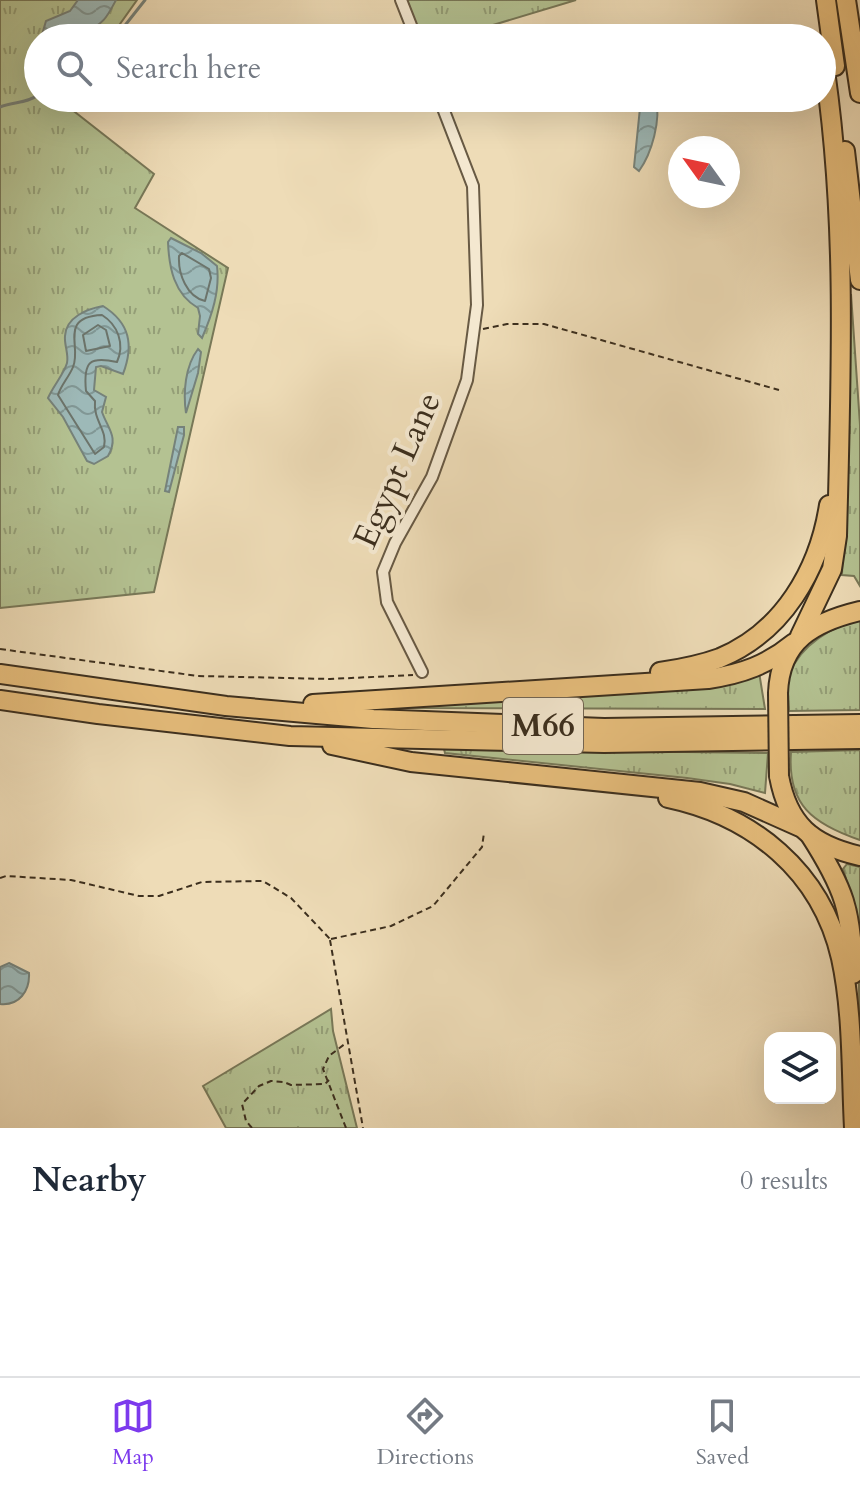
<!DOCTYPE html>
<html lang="en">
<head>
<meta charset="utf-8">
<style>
  body { margin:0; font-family:Cardo,serif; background:#f2f2f3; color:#1f2937 }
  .controls { position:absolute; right:24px; bottom:24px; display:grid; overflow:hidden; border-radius:16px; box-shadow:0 8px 32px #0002 }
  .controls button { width:72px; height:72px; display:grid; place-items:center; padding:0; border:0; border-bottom:2px solid #e0e1e3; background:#fff; color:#1f2937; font:40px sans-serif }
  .compass { position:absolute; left:668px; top:136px; width:72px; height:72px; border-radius:50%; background:#fff; box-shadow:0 8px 32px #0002; rotate:303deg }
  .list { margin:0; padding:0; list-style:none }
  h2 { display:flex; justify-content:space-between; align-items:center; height:104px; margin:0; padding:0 32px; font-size:34px }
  h2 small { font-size:26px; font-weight:400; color:#747a83 }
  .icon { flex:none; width:44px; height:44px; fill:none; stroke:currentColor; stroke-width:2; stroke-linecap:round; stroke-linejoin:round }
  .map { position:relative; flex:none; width:860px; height:1128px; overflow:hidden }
  .search { position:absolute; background:#fff; box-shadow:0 8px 32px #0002; left:24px; right:24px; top:24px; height:88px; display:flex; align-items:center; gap:20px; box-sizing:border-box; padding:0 28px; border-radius:44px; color:#747a83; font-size:30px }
  .sheet { height:248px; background:#fff }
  nav { display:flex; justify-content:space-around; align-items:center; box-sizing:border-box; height:112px; border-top:2px solid #e0e1e3; background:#fff; font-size:22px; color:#747a83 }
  nav a { display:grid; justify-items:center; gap:4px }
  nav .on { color:#7c3aed }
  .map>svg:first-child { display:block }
  .grass { fill:url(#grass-tufts); stroke:#787858; stroke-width:2 }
  .water { fill:url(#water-waves); stroke:#76827a; stroke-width:2 }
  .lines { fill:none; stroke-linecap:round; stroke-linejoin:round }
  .shore { stroke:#6c746b; stroke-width:2 }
  .stream { stroke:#76827a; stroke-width:3 }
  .street-casing { stroke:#685a44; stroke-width:14 }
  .highway-casing { stroke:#3c2f1e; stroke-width:22 }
  .path { stroke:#3c2f1e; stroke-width:2; stroke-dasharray:6 4; stroke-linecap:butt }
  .street { stroke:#f4e8d0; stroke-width:10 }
  .highway { stroke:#e7be7c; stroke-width:18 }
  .highway-bridge-casing { stroke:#3c2f1e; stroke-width:22; stroke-linecap:butt }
  .highway-bridge { stroke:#e7be7c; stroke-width:18 }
  .labels { text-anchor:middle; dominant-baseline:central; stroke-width:8; stroke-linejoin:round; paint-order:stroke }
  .shield { fill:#f4e8d0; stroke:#736653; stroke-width:2 }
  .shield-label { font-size:32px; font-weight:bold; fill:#3c2f1e }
  .street-label { font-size:34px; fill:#3c2f1e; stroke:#f4e8d0 }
</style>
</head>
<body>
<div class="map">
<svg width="860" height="1128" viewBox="0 0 860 1128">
  <defs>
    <pattern id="grass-tufts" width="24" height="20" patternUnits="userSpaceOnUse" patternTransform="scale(2)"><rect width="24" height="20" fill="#b4c292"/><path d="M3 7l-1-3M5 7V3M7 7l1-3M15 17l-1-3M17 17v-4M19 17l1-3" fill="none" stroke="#949e77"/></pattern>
    <pattern id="water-waves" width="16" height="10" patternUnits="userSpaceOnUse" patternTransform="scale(2)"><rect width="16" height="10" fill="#9db9b8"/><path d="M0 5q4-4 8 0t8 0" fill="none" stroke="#819795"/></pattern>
  </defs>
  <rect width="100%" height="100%" fill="#eedcb7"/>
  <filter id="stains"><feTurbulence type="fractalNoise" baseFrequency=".0025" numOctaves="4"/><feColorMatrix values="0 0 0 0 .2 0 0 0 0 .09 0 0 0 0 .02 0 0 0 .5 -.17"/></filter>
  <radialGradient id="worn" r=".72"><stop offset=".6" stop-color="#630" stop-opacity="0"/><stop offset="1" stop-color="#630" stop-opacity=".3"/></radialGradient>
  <!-- grass -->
  <g class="grass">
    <path d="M0,0h137l-27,38h-72v60h19l97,76 -19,34 93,60 -74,324 -154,16z"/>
    <path d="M407,0h169l-126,38h-29z"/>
    <path d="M851,294l9,131v161l-6,-10 -12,-1z"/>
    <path d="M860,620v90l-71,1c0,-11 -3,-28 1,-38 11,-28 42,-47 70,-53z"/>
    <path d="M759,672l6,37 -363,-1 346,-31z"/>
    <path d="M444,749l324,4 -3,40 -35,-9 -43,-6 -242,-25z"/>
    <path d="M860,750v90c-47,-16 -73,-35 -69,-88z"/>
    <path d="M847,864l13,3v176c-1,-55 0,-124 -17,-174z"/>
    <path d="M331,1009l2,22 24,97h-131l-23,-42z"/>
  </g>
  <!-- water -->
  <g class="water">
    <path d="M78,0h38c-8,15 -13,26 -30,30l-4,8h-41l5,-17 24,-10z"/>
    <path d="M641,98h15c5,22 -4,55 -17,73l-5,-4z"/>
    <path d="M171,238l30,15 16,13c3,25 -5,49 -15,72l-4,-4 2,-18 -2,-8c-24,-14 -29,-40 -30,-66z"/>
    <path d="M103,306c27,17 31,39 20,68l-22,-8 -5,1 -2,23 12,7 -4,15c6,17 17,25 6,44l-14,8 -7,-3 -24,-44 -15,-19c5,-12 16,-24 19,-35 2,-8 -3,-19 -2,-27 1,-19 22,-27 38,-30z"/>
    <path d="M198,349l3,3 -3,21 -12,40c-3,-20 -1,-47 12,-64z"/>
    <path d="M178,427h6v8l-15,57 -4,-1z"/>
    <path d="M9,963l20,10c1,18 -10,33 -29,31v-37z"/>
  </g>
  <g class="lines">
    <!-- shore -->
    <g class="shore">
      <path d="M182,253l27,16 2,9 -6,23c-18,-4 -27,-27 -26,-45z"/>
      <path d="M102,315c16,10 23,29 15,47 -27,-6 -34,-1 -31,29l9,10c-2,20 13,29 9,46l-9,7 -37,-59c3,-10 11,-18 15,-28 9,-20 -15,-50 29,-52z"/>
      <path d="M98,325l8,5 4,16 -24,5 -3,-16z"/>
    </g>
    <!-- stream -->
    <g class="stream">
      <path d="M115,38l30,-38"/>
      <path d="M0,107c14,-6 26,-3 38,-12"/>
    </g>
    <defs>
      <g id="street">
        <path d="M401,0l15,38"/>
        <path d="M422,672l-35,-70 -4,-30 12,-29 37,-66 35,-97 10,-75 -4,-119 -34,-88"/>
      </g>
      <g id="highway">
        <path d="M826,0l9,66"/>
        <path d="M846,0l14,93"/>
        <path d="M845,151l15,129"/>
        <path d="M800,636l32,-67 5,-33c4,-162 11,-324 -15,-485"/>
        <path d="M660,672c20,-3 41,-7 60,-14 63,-26 99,-88 109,-153"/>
        <path d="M0,674l226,32 147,13 231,9 256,-4"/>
        <path d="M778,693c2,-53 36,-71 82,-82"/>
        <path d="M0,700l98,14 192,22 314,7 256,-4"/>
        <path d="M313,704l395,-25c34,-5 59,-14 86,-36"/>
        <path d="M332,745l79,17 289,30 44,10 56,25"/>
        <path d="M779,776c9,49 33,69 81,80"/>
        <path d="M668,798c85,18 153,73 173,160 12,55 10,114 13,170"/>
        <path d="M810,835c34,53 42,76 43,139"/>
      </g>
    </defs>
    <!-- street casing -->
    <use href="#street" class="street-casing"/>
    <!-- highway casing -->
    <use href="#highway" class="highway-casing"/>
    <!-- path -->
    <g class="path">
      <path d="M483,329l24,-5h37l235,66"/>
      <path d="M0,649l198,27 132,3 83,-4"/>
      <path d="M0,878l6,-2 65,4 68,16h20l43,-14 61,-1 28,17 39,41"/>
      <path d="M331,939l60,-13 42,-20 49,-59 2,-14"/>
      <path d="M330,940l33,188"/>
      <path d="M252,1128l-6,-7 -4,-17 17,-18 12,-5 13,1 7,3 34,-1 4,-4"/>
      <path d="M346,1128l-23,-59 6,-13 17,-13"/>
    </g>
    <!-- street -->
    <use href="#street" class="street"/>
    <!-- highway -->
    <use href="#highway" class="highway"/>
    <defs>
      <path id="highway-bridge" d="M778,693l1,83"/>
    </defs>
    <!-- highway-bridge casing -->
    <use href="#highway-bridge" class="highway-bridge-casing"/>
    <!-- highway-bridge -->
    <use href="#highway-bridge" class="highway-bridge"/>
  </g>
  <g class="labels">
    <!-- shield labels -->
    <rect class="shield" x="503" y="698" width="80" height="56" rx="6"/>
    <g class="shield-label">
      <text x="543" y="726">M66</text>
    </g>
    <!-- street labels -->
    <g class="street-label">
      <text transform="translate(397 470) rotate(-66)">Egypt Lane</text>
    </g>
  </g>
  <rect width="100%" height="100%" filter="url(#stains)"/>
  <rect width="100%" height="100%" fill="url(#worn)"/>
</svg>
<div class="controls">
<button><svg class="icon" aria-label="layers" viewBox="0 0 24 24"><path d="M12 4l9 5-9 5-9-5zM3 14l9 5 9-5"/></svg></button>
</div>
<svg class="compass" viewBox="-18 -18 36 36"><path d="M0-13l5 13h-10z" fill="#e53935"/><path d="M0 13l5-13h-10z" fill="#747a83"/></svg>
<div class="search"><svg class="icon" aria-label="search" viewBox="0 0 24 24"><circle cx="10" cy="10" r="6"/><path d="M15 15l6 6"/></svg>Search here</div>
</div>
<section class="sheet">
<h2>Nearby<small>0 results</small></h2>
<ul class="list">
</ul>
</section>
<nav>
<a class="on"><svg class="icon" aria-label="map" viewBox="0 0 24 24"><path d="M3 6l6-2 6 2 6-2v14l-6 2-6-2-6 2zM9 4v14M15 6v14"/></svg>Map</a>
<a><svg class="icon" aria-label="directions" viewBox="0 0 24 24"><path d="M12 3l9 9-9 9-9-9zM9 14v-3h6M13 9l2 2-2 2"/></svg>Directions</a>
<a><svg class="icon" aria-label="saved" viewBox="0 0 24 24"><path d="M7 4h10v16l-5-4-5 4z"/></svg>Saved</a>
</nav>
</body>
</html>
